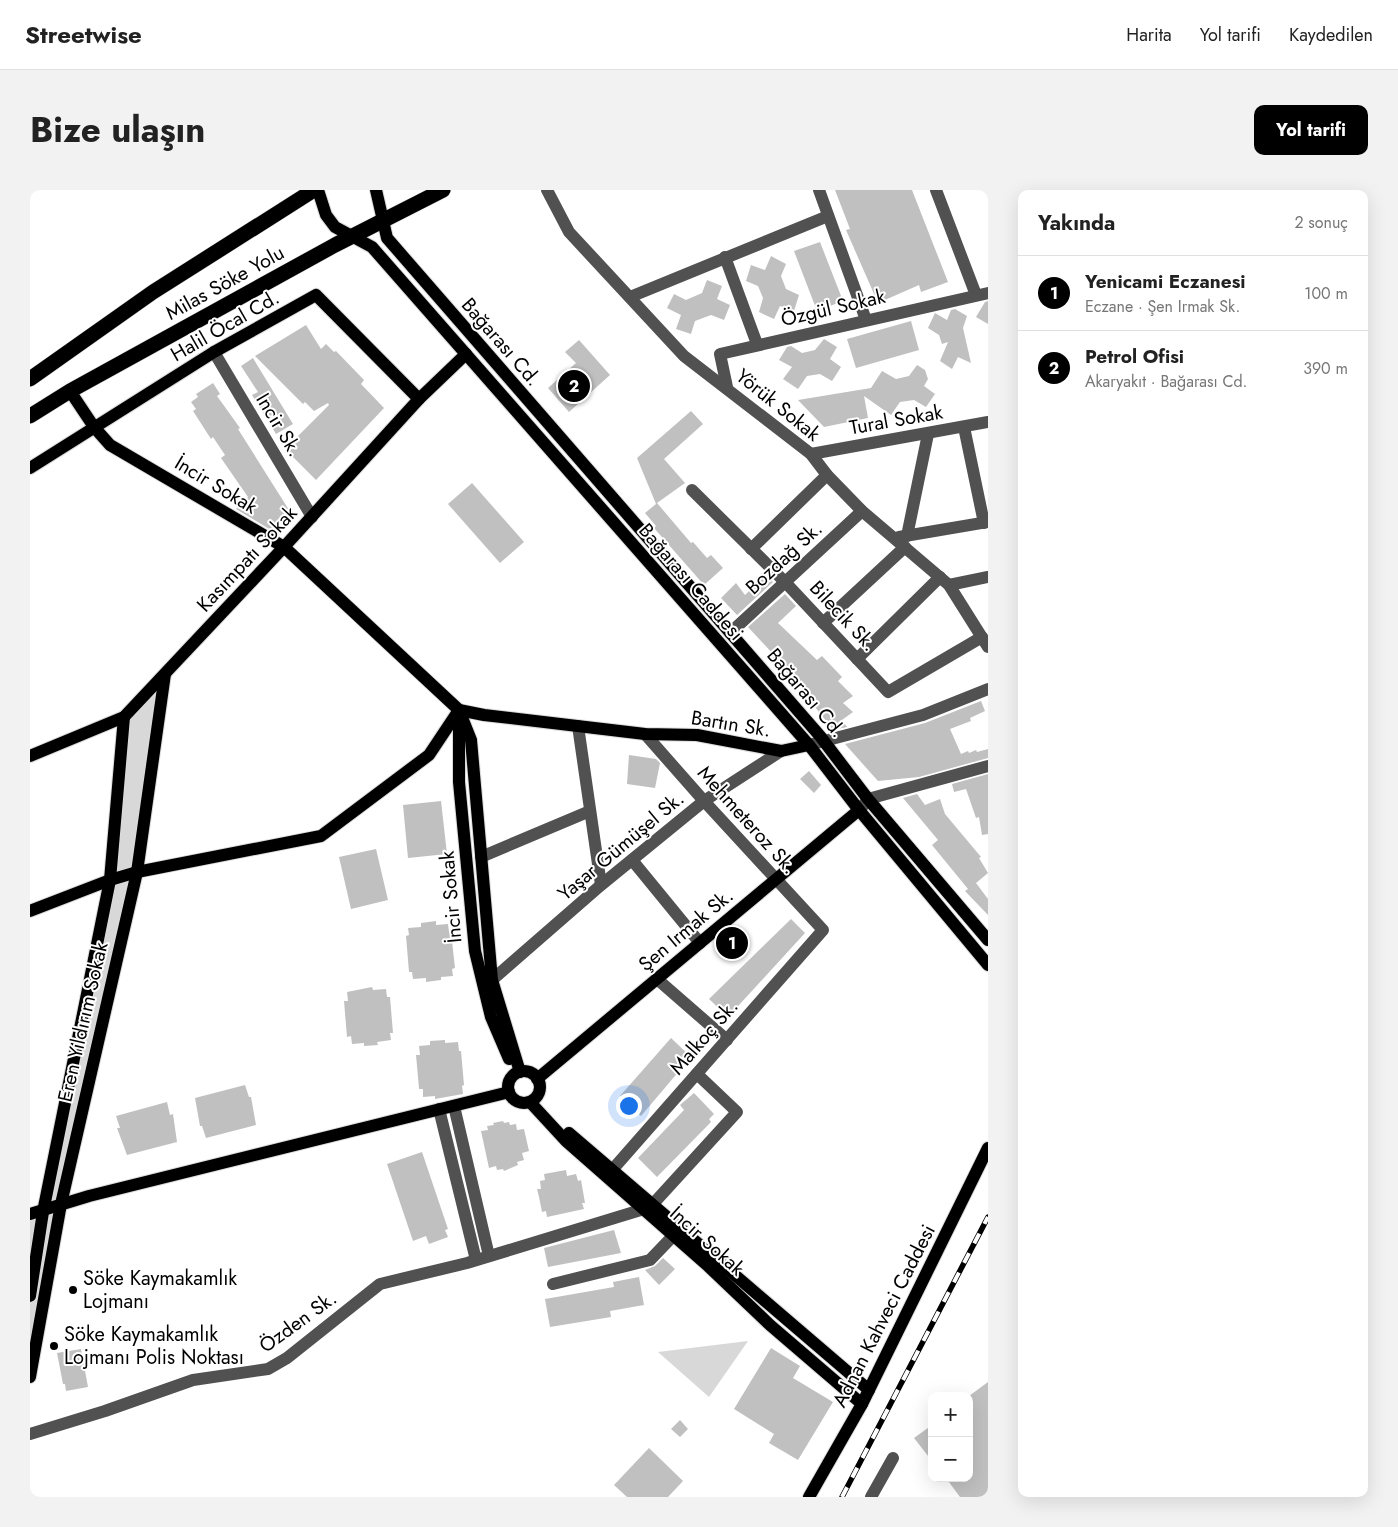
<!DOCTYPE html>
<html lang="tr">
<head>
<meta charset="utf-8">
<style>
  body { margin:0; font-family:Jost,sans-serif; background:#f2f2f2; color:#222 }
  .controls { position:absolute; right:15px; bottom:15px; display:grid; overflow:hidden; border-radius:10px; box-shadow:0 5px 20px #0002 }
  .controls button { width:45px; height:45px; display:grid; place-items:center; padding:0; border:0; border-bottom:1px solid #e0e0e0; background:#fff; color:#222; font:25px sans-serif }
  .you { position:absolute; left:598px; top:915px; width:18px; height:18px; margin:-12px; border:4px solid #fff; border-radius:50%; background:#1a73e8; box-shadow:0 0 0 8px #1a73e833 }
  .badge { display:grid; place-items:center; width:32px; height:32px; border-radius:50%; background:#000; color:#fff; font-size:16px; font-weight:700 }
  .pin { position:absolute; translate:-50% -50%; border:2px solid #fff; box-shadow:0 1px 5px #0006 }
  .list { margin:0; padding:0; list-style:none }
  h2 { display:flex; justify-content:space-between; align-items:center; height:65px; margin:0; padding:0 20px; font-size:21px }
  h2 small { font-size:16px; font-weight:400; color:#767676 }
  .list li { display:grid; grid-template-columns:32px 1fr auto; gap:15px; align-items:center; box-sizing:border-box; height:75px; padding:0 20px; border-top:1px solid #e0e0e0 }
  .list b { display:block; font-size:19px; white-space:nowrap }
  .list p { margin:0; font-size:16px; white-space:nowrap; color:#767676 }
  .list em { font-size:16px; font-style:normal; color:#767676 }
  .map { position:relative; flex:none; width:958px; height:1307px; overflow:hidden; border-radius:10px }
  header { display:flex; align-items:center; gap:30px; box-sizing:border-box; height:70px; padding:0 25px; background:#fff; border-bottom:1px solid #e0e0e0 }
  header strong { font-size:24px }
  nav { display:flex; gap:28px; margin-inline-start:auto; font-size:18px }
  .intro { display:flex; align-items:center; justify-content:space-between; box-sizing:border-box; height:120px; padding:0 30px }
  h1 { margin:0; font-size:35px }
  .button { padding:12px 22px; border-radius:10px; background:#000; color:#fff; font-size:18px; font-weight:700 }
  main { display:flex; gap:30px; padding:0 30px }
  aside { flex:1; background:#fff; border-radius:10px; box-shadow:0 5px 20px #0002 }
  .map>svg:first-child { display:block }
  .green { fill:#d8d8d8 }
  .building { fill:#c0c0c0 }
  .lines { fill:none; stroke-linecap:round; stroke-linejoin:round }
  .major-casing { stroke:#dbdbdb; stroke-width:14 }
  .highway-casing { stroke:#dbdbdb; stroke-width:16 }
  .minor { stroke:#515151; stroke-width:12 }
  .major { stroke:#000; stroke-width:12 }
  .highway { stroke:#000; stroke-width:15 }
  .rail-casing { stroke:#000; stroke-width:5.5 }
  .rail { stroke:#fff; stroke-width:4; stroke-dasharray:11; stroke-linecap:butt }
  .poi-dot { fill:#000; stroke:#fff; stroke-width:2 }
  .labels { text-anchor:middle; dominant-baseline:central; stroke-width:4; stroke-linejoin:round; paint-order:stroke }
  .street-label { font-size:20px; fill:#000; stroke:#fff }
  .poi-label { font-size:20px; fill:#000; stroke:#fff; text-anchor:start }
</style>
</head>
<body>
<header>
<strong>Streetwise</strong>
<nav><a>Harita</a><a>Yol tarifi</a><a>Kaydedilen</a></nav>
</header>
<div class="intro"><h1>Bize ulaşın</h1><a class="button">Yol tarifi</a></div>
<main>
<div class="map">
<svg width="958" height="1307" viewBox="0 0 958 1307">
  <rect width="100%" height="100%" fill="#fff"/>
  <!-- green -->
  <g class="green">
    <path d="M135,484l-28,198 -107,505v-163l13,-2 67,-332 14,-163z"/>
    <path d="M718,1151l-39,56 -51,-45z"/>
  </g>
  <!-- building -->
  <g class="building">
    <path d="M805,0h77l36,92 -27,10 -2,-7 -41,18 -32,-73 4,-1z"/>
    <path d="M790,52l23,59 -26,10 -23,-60z"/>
    <path d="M741,66l15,8 -5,12 5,13 13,6 -5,16 -14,-5 -6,13 -15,-7 4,-14 -5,-12 -12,-5 5,-16 14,5z"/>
    <path d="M677,90l15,6 -5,13 13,6 -6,15 -13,-5 -16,6 -4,13 -15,-5 5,-14 -14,-7 7,-14 12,6 16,-7z"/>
    <path d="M958,111v23l-12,-7 9,-15z"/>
    <path d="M925,119l12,7 -4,12 8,35 -13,-6 -6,12 -12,-8 8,-19 -6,2 -3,-9 -11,-7 7,-15 12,7 4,-10z"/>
    <path d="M881,131l8,29 -63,18 -9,-29z"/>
    <path d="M276,135l15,24 5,-5 8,8 2,-1 28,29 -3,4 23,24 -68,72 -31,-31 44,-44 -1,-2 -14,8 -9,-9 -2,2 -48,-48z"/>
    <path d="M794,149l13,8 -7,12 11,8 -9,14 -12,-7 -13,2 -9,13 -15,-10 9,-12 -13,-7 8,-13 4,-1 11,7 13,-3z"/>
    <path d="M549,150l31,35 -41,37 -21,-24 28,-25 -11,-11z"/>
    <path d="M223,168l40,66 -17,10 -24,-39 6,-3 -17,-26z"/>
    <path d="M887,175l8,5 3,9 -4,7 11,8 -9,13 -12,-7 -14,2 -9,13 -27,-19 4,22 -44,9 -26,-27 73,-12 11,-17 14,8 13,-3z"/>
    <path d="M183,193l7,11 -3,2 23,32 -2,1 51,81 -18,20 -35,-21 12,-12 -27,-39 4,-3 -12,-18 -2,2 -18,-28 3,-2 -5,-7 7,-5 -2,-3z"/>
    <path d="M661,221l12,13 -39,35 21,24 -28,20 34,40 2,-1 14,16 4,-3 12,13 -19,17 -50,-57 2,-2 -11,-13 11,-9 -19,-46z"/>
    <path d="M442,293l52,59 -24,21 -52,-59z"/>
    <path d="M733,382l10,10 -36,33 -16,-17 15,-15 9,12 14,-14 -3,-3z"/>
    <path d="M755,404l11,12 -18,17 39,37 5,-4 20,21 -4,4 15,15 -10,7 10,9 -11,8 5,7 -14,3 -38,-49 -22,-23 1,-3 -26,-28z"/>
    <path d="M951,511l4,10 -15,7 1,3 -21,8 11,25 7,-3 1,2 7,-3 1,2 11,-3v9l-69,19 -41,4 -33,-37 80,-21z"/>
    <path d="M599,565l27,4 4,4 -5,25 -28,-4z"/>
    <path d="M779,581l12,14 -7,8 -14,-14z"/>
    <path d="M958,584v60l-6,1 -3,-18 -3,1 -10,-29 -12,3 -2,-8z"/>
    <path d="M887,604l8,11 15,-6 5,15 36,43 -2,1 9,15 -12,10 12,16v16l-23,-24 3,-2 -36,-44 6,-5 -35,-42z"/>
    <path d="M411,611l6,53 -39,4 -5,-53z"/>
    <path d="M346,659l12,51 -37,9 -12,-52z"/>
    <path d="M761,729l14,14 -77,84 -19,-18z"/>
    <path d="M406,731v4l12,-1 1,8h2l4,36 -3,1 1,7 -12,1v3l-15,2v-4l-13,1 -1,-7h-3l-3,-36 3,-1 -1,-7 13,-1v-4z"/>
    <path d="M342,797l1,3 13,-1 1,8h3l3,36h-3l1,7 -14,2 1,3 -14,1v-3l-12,1 -1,-8 -4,1 -3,-36h4l-1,-9z"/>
    <path d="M641,848l20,19 -50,59 -21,-20z"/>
    <path d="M415,850v3l13,-1 1,9h2l3,34 -2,1 1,8 -28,5v-3l-12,1v-8h-4l-1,-12 -2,-22h4l-1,-9 11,-1v-4z"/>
    <path d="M215,895l4,12h2l5,28 -50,13 -4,-12h-2l-5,-28z"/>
    <path d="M664,903l20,21 -5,5 2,3 -54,55 -19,-19 46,-48 -4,-5z"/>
    <path d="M137,912l3,13 3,-1 4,28 -50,13 -10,-27h3l-4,-12z"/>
    <path d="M473,931l1,2 5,-1 1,3 6,-1 1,6 7,-1 5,22 -7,2 2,7 -7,2 1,3 -14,6 -1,-2 -6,1 -1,-4 -7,2 -8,-37 7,-1 -1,-4 7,-1 -1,-2z"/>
    <path d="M392,962l26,77 -3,1 3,7 -19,7 -3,-8 -13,5 -26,-77z"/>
    <path d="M536,980l1,6 9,-2 2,7 3,-1 4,23h-3l2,6 -37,8 -1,-6 -4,1 -3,-15 -2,-8h4l-1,-8 5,-1 -1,-6z"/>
    <path d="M584,1040l7,23 -73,14 -4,-19z"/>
    <path d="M633,1068l12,11 -16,16 -14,-15 10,-4z"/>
    <path d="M609,1087l5,28 -34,6 1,6 -61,10 -5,-28 69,-12 -1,-5z"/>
    <path d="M741,1158l29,18 -7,12 40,24 -35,58 -29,-17 5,-9 -40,-25z"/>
    <path d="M51,1159l7,38 -22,4 -1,-7h-2l-6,-31z"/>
    <path d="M958,1192v115h-28l-14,-19h23v-82z"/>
    <path d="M650,1230l8,9 -8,8 -9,-8z"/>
    <path d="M902,1235v36l-18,-23z"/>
    <path d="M619,1258l34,33 -15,16h-41l-13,-12z"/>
  </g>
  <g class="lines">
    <defs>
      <g id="major">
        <path d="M288,0l8,25 9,12 37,20 437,498 50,65 129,155"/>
        <path d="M346,0l11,48 433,498 48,63 120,141"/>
        <path d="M40,201l24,36 16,18 174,102 175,163 12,30 21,240 28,92"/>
        <path d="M0,278l184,-116 102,-57 103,104"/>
        <path d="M429,520l25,5 161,19 52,1 84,16 28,-6"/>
        <path d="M429,527v65l16,169 16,66 18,42"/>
        <path d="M0,566l94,-39 160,-170 135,-148 47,-45"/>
        <path d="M0,721l80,-31 27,-8 184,-36 108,-81 30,-45"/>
        <circle cx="494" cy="897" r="16"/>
        <path d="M507,889l322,-269"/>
        <path d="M500,912l36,39 141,124 63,60 92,79"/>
        <path d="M539,943l300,257"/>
        <path d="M0,1024l59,-18 420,-104"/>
        <path d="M0,1106l13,-84 67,-332 14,-163"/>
        <path d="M0,1187l31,-173 76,-332 28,-198"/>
        <path d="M779,1307l53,-93 126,-256"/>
      </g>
      <g id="highway">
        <path d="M0,189l123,-87 161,-102"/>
        <path d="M0,226l40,-25 265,-146 108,-55"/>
      </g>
    </defs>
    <!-- major casing -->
    <use href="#major" class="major-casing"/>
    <!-- highway casing -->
    <use href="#highway" class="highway-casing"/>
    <!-- minor -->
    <g class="minor">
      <path d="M517,0l22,42 115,124 127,98 16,21 35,36 87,74 39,62"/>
      <path d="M789,0l47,130"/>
      <path d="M906,0l40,105"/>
      <path d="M695,67l32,87"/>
      <path d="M600,107l198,-81"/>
      <path d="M184,162l98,165"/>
      <path d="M697,197l-7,-33 268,-61"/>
      <path d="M934,237l20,96"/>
      <path d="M781,264l177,-32"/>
      <path d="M662,300l94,93 102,109 94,-55"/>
      <path d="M877,346l21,-102"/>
      <path d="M869,347l89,-15"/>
      <path d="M721,359l76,-74"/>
      <path d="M919,395l39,-8"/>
      <path d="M793,433l82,-76"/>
      <path d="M700,443l132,-122"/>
      <path d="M827,469l83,-82"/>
      <path d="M548,536l23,159"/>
      <path d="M779,555l114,-30 65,-26"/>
      <path d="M832,617l6,-8 120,-33"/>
      <path d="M451,667l109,-46"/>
      <path d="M602,670l68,83"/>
      <path d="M627,789l70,61"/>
      <path d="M462,790l109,-95 103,-84 77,-50"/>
      <path d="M424,916l35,150"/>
      <path d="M409,919l37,151"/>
      <path d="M583,979l210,-239 -119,-129 -59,-67"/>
      <path d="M623,1014l84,-92 -40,-38"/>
      <path d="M523,1094l97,-24 23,-24"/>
      <path d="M0,1244l75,-23 88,-31 75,-11 19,-11 93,-74 87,-21 177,-54"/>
      <path d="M841,1307l22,-39"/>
    </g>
    <!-- major -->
    <use href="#major" class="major"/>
    <!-- highway -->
    <use href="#highway" class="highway"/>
    <defs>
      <path id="rail" d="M812,1307l146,-280"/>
    </defs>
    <!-- rail casing -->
    <use href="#rail" class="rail-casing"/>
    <!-- rail -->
    <use href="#rail" class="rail"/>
  </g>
  <!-- markers -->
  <g class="poi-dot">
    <circle cx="43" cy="1100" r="5"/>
    <circle cx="24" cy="1156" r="5"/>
  </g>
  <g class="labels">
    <!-- street labels -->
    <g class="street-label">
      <text transform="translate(195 93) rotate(-29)">Milas Söke Yolu</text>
      <text transform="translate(803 118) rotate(-13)">Özgül Sokak</text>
      <text transform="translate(195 136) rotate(-30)">Halil Öcal Cd.</text>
      <text transform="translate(471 152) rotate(49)">Bağarası Cd.</text>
      <text transform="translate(748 215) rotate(39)">Yörük Sokak</text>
      <text transform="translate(866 230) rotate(-10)">Tural Sokak</text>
      <text transform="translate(249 235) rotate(59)">Incir Sk.</text>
      <text transform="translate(186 295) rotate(31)">İncir Sokak</text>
      <text transform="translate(754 368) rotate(-43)">Bozdağ Sk.</text>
      <text transform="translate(217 369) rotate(-47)">Kasımpatı Sokak</text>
      <text transform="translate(661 392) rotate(49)">Bağarası Caddesi</text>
      <text transform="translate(813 426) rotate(47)">Bilecik Sk.</text>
      <text transform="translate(776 503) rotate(50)">Bağarası Cd.</text>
      <text transform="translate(701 534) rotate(9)">Bartın Sk.</text>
      <text transform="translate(717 630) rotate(48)">Mehmeteroz Sk.</text>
      <text transform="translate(591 656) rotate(-40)">Yaşar Gümüşel Sk.</text>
      <text transform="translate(421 707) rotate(-95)">İncir Sokak</text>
      <text transform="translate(656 740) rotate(-40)">Şen Irmak Sk.</text>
      <text transform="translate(53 832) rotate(-77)">Eren Yıldırım Sokak</text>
      <text transform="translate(674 847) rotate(-49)">Malkoç Sk.</text>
      <text transform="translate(677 1051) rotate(42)">İncir Sokak</text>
      <text transform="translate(854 1126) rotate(-63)">Adnan Kahveci Caddesi</text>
      <text transform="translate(268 1132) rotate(-36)">Özden Sk.</text>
    </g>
    <!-- poi labels -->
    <g class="poi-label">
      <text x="53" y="1088">Söke Kaymakamlık<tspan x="53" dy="23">Lojmanı</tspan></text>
      <text x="34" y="1144">Söke Kaymakamlık<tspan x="34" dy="23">Lojmanı Polis Noktası</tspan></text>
    </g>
  </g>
</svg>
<div class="controls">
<button>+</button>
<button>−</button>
</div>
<div class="you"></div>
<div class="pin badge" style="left:702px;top:753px">1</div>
<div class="pin badge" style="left:544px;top:196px">2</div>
</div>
<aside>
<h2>Yakında<small>2 sonuç</small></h2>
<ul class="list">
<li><span class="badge">1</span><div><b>Yenicami Eczanesi</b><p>Eczane · Şen Irmak Sk.</p></div><em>100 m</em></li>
<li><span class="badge">2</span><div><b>Petrol Ofisi</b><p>Akaryakıt · Bağarası Cd.</p></div><em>390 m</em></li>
</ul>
</aside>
</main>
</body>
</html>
